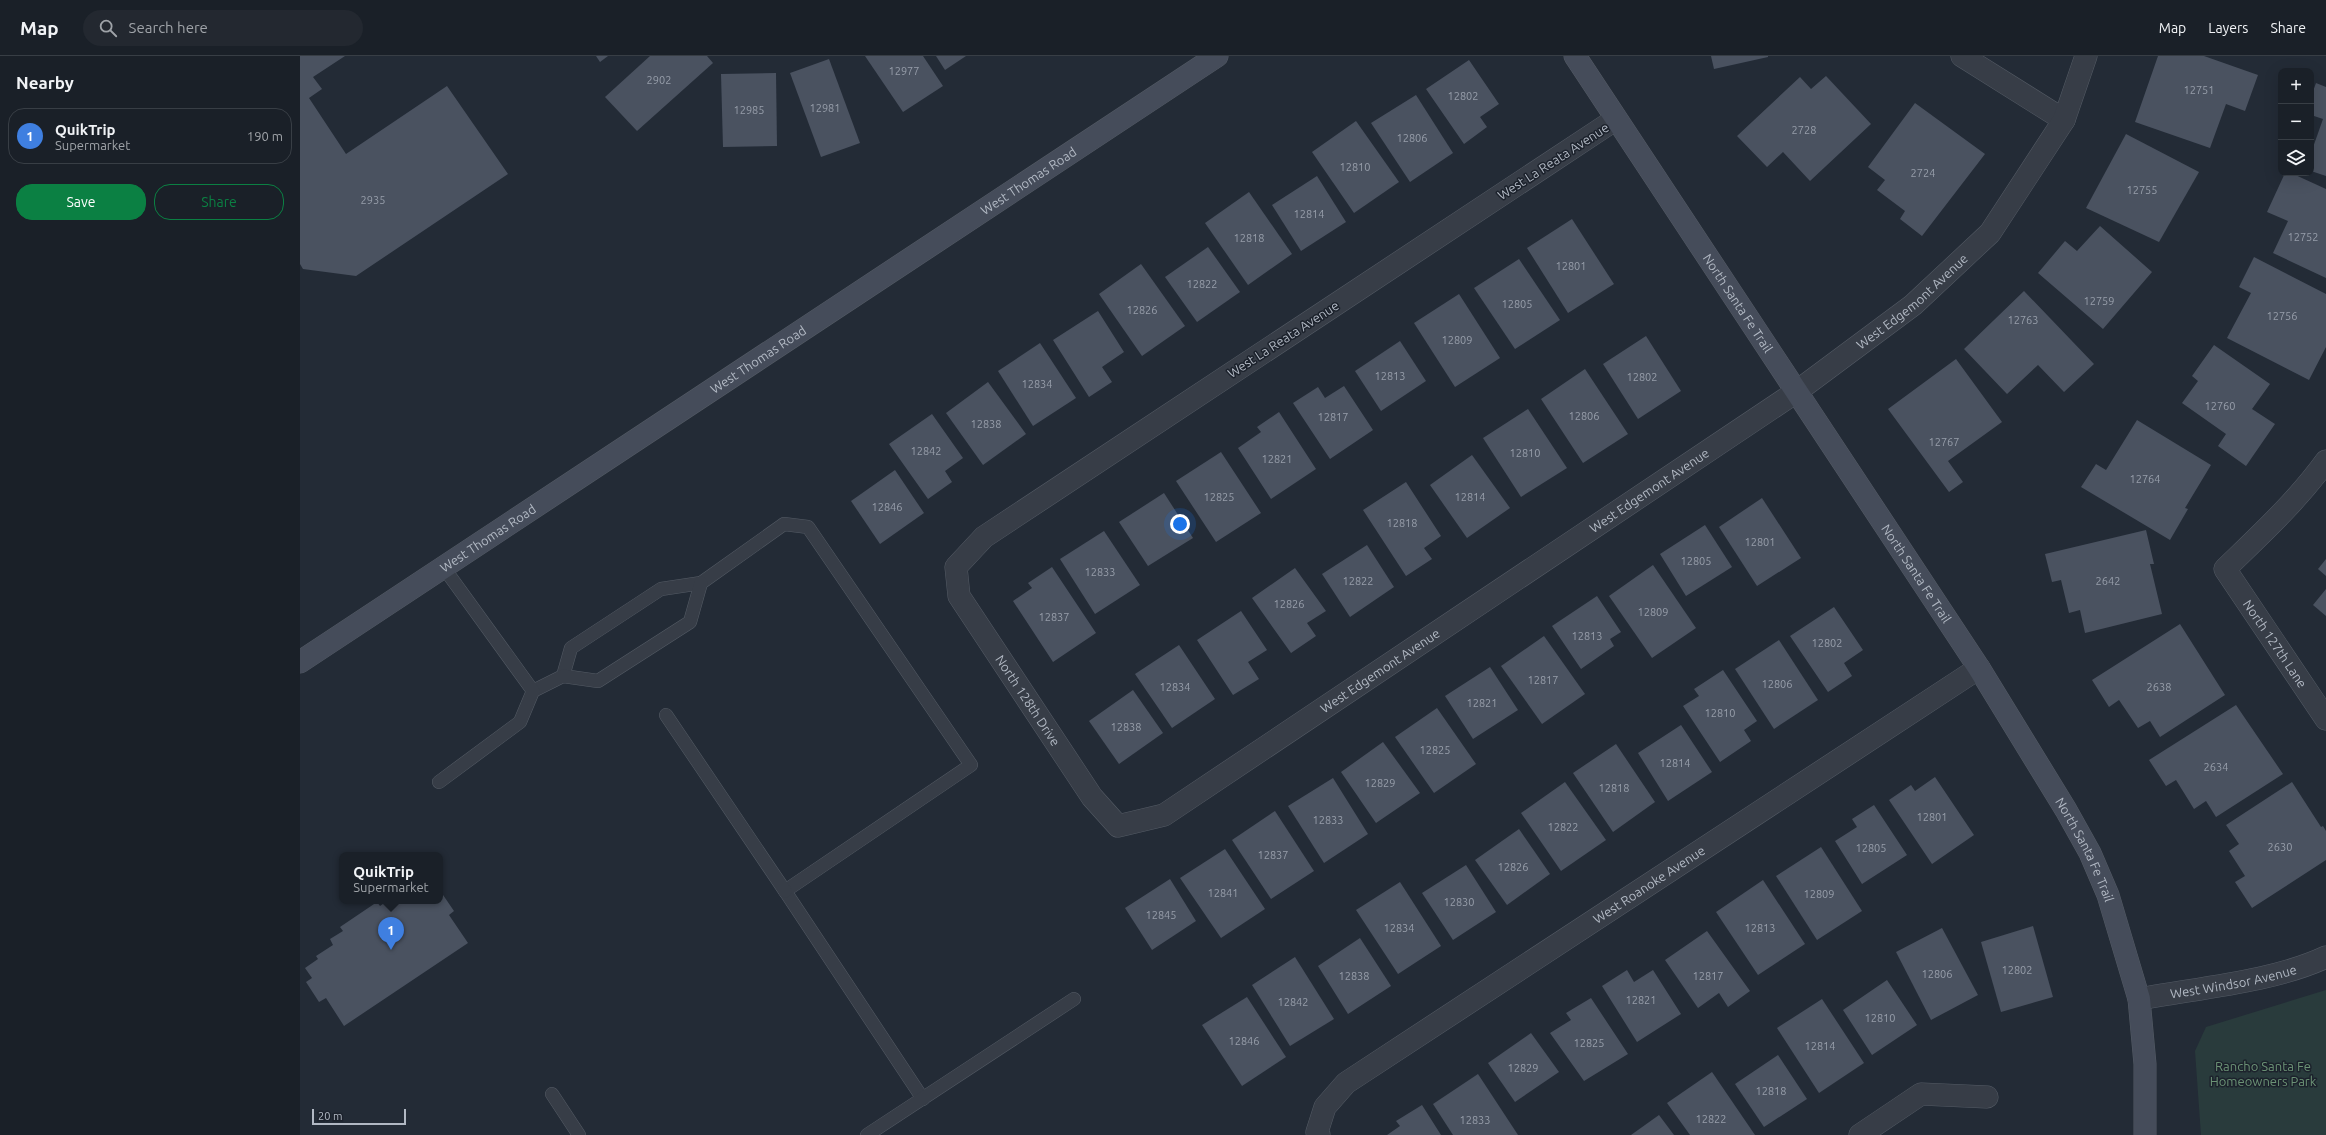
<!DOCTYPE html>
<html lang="en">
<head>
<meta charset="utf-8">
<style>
  body { margin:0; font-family:Ubuntu,sans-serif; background:#232830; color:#f1f3f6 }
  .controls { position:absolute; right:12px; top:12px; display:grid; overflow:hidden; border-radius:8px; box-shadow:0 4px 16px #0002 }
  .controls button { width:36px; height:36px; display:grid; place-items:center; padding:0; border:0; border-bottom:1px solid #383e45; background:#1a2028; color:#f1f3f6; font:20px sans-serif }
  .scale { position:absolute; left:12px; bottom:10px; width:94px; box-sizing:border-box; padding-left:4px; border:2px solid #b1b8c3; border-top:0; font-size:11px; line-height:14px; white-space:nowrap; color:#b1b8c3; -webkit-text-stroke:3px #1c222c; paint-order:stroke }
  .you { position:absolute; left:880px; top:468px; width:14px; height:14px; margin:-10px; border:3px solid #fff; border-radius:50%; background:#1a73e8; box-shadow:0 0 0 6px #1a73e833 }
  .badge { display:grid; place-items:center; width:26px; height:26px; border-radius:50%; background:#0b8043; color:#fff; font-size:13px; font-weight:700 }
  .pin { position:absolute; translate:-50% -33px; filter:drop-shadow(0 1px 2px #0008) }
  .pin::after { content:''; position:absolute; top:21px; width:14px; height:12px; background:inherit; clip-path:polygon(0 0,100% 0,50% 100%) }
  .popup { position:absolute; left:39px; top:796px; width:104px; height:52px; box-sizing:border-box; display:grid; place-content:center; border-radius:8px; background:#1a2028; filter:drop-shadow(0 1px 3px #0005); font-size:13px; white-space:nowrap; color:#9fa3a8 }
  .popup b { font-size:15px; color:#f1f3f6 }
  .popup::after { content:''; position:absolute; left:50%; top:100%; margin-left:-8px; border:8px solid transparent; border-top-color:#1a2028 }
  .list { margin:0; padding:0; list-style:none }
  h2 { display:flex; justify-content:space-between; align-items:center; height:52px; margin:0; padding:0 16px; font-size:17px }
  h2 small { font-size:13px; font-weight:400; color:#9fa3a8 }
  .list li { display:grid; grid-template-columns:26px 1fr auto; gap:12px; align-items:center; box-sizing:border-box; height:56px; margin:0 8px 8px; padding:0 8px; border:1px solid #383e45; border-radius:16px }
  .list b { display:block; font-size:15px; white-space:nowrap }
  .list p { margin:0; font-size:13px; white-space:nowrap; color:#9fa3a8 }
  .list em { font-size:13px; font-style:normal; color:#9fa3a8 }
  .actions { display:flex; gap:8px; padding:12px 16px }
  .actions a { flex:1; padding:9px 0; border:1px solid #0b8043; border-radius:16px; text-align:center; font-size:14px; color:#0b8043 }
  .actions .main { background:#0b8043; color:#fff }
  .icon { flex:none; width:22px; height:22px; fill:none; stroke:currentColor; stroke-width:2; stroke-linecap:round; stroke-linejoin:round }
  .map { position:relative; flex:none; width:2026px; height:1079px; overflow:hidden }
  header { display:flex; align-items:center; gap:24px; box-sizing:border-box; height:56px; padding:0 20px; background:#1a2028; border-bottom:1px solid #383e45 }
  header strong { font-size:19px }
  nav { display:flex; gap:22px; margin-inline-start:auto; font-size:14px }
  .search { width:280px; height:36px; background:#232830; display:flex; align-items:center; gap:10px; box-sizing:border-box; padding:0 14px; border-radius:22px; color:#9fa3a8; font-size:15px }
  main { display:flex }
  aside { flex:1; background:#1a2028 }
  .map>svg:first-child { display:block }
  .green { fill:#293b3c }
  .building { fill:#4a5260 }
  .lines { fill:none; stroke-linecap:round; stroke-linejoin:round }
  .lane-casing { stroke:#545b65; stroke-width:14 }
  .street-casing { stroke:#545b65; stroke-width:23 }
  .secondary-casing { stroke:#545b65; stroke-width:23 }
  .lane { stroke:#373d47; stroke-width:13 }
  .street { stroke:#373d47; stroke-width:22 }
  .secondary { stroke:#454c5a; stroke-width:22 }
  .labels { text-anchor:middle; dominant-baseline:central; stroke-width:3; stroke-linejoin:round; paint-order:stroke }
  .number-label { font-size:11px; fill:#979eaa }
  .street-label { font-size:13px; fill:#b1b8c3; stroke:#1c222c }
  .park-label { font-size:13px; fill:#6b9275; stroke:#1c222c }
</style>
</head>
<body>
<header>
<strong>Map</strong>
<div class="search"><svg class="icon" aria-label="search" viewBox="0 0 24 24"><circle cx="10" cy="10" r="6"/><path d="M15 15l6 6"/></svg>Search here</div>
<nav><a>Map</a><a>Layers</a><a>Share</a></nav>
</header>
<main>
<aside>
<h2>Nearby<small></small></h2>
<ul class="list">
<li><span class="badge" style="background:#3f7fe0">1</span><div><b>QuikTrip</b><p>Supermarket</p></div><em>190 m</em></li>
</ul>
<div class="actions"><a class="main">Save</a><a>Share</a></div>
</aside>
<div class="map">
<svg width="2026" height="1079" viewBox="0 0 2026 1079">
  <rect width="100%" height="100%" fill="#232b36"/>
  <!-- green -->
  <path class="green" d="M2026,934v145h-125l-6,-84 11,-24z"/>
  <!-- building -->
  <g class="building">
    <path d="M0,0h45l-32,21 9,12 -13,9 37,56 101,-68 61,88 -152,102 -53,-7 -3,-5z"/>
    <path d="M296,0h12l-8,6z"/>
    <path d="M350,0h57l6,7 -76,68 -32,-34z"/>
    <path d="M565,0h58l20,30 -40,26z"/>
    <path d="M636,0h30l-21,14z"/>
    <path d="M1411,0h57v1l-54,12z"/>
    <path d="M1858,0h46l54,19 -13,36 -19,-7 -16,44 -75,-26z"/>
    <path d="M529,3l31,84 -39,14 -31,-84z"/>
    <path d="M1169,4l30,44 -19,13 7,10 -23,17 -38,-55z"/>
    <path d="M476,17l1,73 -54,1 -2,-73z"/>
    <path d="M1526,20l45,48 -61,57 -27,-29 -16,15 -30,-31 63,-59 11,12z"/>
    <path d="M2016,27l10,4v89l-15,-5v-18l12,-34 -12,-4v-18z"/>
    <path d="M1116,39l37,58 -43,29 -39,-59z"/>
    <path d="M1615,47l70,51 -63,82 -22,-17 5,-8 -28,-21 8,-10 -17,-13z"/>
    <path d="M1056,65l43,61 -45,31 -42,-61z"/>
    <path d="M1826,78l73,38 -40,70 -73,-34z"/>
    <path d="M1985,117h6l35,16v89l-53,-25 15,-32 -21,-9z"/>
    <path d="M1017,120l29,46 -45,29 -29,-46z"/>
    <path d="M949,136l43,62 -44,31 -43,-62z"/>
    <path d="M1272,163l42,65 -46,29 -41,-65z"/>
    <path d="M1800,170l52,46 -49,57 -65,-56 27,-32 12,10z"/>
    <path d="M908,191l32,45 -43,30 -32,-45z"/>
    <path d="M1954,201l72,37v53l-17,33 -82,-42 24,-45 -12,-6z"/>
    <path d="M1219,203l41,61 -45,29 -41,-61z"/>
    <path d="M841,208l44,62 -43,30 -43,-62z"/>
    <path d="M1724,235l70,73 -30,28 -26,-27 -31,29 -43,-45z"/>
    <path d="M1159,238l41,64 -45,29 -41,-64z"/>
    <path d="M798,255l26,41 -22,15 10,15 -23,15 -36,-57z"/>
    <path d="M1346,280l35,55 -43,28 -35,-55z"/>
    <path d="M1100,285l26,40 -45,30 -26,-40z"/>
    <path d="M740,287l36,55 -43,28 -35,-55z"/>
    <path d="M1914,289l56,39 -18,25 23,15 -29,42 -28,-20 8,-12 -44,-31 16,-22 -6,-5z"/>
    <path d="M1656,303l46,63 -54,39 15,21 -14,10 -61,-83z"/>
    <path d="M1285,313l43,65 -45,29 -42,-64z"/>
    <path d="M688,326l38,52 -43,31 -37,-52z"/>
    <path d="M1044,330l29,44 -43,29 -37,-56 25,-16 7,11z"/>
    <path d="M1228,353l39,59 -46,29 -38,-59z"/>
    <path d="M979,356l37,57 -45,30 -33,-51 23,-16 -4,-5z"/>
    <path d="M632,358l31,44 -18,13 7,11 -24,17 -39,-55z"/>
    <path d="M1837,364l74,45 -26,43 3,1 -18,31 -89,-53 15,-23 10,6z"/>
    <path d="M921,396l40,61 -45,29 -40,-61z"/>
    <path d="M1172,399l38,53 -43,30 -37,-53z"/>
    <path d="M595,414l29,43 -44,31 -29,-43z"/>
    <path d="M1106,426l35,54 -17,12 8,11 -26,17 -43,-66z"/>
    <path d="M864,437l29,45 -45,28 -29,-44z"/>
    <path d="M1462,442l39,60 -44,28 -38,-59z"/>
    <path d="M1405,469l27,42 -46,29 -26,-42z"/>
    <path d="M1846,474l8,34h-4l12,50 -77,19 -5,-23 -11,3 -8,-33 -9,2 -7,-28z"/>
    <path d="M804,475l36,54 -45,29 -35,-55z"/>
    <path d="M1067,489l27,42 -44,30 -28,-43z"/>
    <path d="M2026,503v17l-8,-7z"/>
    <path d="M1353,509l43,63 -44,30 -43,-62z"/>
    <path d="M752,511l44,66 -43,29 -40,-61 19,-13 -4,-5z"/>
    <path d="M995,512l31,43 -19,12 9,13 -25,17 -39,-55z"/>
    <path d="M2026,533v27l-13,-11z"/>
    <path d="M1297,540l24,36 -11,7 4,7 -33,23 -29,-43z"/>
    <path d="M1534,551l29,43 -19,13 8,13 -24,16 -38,-56z"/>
    <path d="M941,555l26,39 -19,12 11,17 -26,16 -36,-55z"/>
    <path d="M1880,568l45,71 -65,42 -10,-16 -12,7 -19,-28 -10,7 -17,-27z"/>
    <path d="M1244,580l41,58 -43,30 -41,-58z"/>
    <path d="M1479,584l39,60 -44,29 -39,-60z"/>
    <path d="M879,589l36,54 -43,29 -37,-54z"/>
    <path d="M1190,611l28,43 -45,29 -28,-43z"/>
    <path d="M1423,614l34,51 -13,9 7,11 -31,21 -37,-56 16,-10 -5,-7z"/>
    <path d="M833,634l30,43 -44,31 -30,-43z"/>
    <path d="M1936,649l47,69 -67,43 -10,-16 -12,8 -18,-29 -10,6 -17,-26z"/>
    <path d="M1137,652l39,56 -42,29 -39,-56z"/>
    <path d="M1381,669l31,47 -44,29 -30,-48z"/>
    <path d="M1083,686l37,51 -44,30 -35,-51z"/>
    <path d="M1316,688l39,58 -42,30 -40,-59z"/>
    <path d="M1635,721l39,58 -42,29 -43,-64 22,-15 4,6z"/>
    <path d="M1033,722l35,56 -44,29 -36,-57z"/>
    <path d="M1265,726l41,58 -45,31 -40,-58z"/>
    <path d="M1992,726l29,45 2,-1 3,5v29l-74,48 -17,-26 10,-6 -16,-25 10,-7 -13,-19z"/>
    <path d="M1574,749l33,50 -45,29 -27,-43 22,-14 -5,-8z"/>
    <path d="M975,755l39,60 -43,28 -39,-59z"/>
    <path d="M1219,773l31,45 -43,31 -32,-45z"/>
    <path d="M1521,791l41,64 -45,29 -41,-64z"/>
    <path d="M925,793l40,60 -44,29 -41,-60z"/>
    <path d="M1166,809l30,47 -43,28 -31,-47z"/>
    <path d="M870,823l26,42 -44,29 -27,-42z"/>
    <path d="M1463,824l42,64 -47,31 -42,-63z"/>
    <path d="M1100,826l41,64 -43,28 -42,-64z"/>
    <path d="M141,836l13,19 -5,4 19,28 -124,83 -18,-28 -7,4 -13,-20 6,-4 -7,-10 13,-9 -2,-3 17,-11 -3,-6 13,-8 -3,-4 37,-25 3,4 7,-5h53z"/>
    <path d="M1733,870l20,71 -52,15 -20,-70z"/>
    <path d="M1642,872l36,67 -47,25 -35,-68z"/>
    <path d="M1407,875l43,60 -22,16 -9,-14 -21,15 -33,-48z"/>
    <path d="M1060,882l31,48 -43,28 -30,-48z"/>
    <path d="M995,901l39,62 -44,27 -38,-61z"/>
    <path d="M1327,914l7,12 19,-12 28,44 -44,28 -35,-56z"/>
    <path d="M1587,924l30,45 -45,30 -29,-45z"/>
    <path d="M947,941l39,60 -44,29 -40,-61z"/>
    <path d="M1291,942l37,56 -44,27 -34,-48 21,-13 -5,-7z"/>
    <path d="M1522,943l42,64 -45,30 -42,-65z"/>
    <path d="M1231,977l28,39 -44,30 -27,-39z"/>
    <path d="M1478,999l29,44 -43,28 -29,-43z"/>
    <path d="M1412,1016l43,63h-65l-23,-32z"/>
    <path d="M1178,1018l40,61h-65l-20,-31z"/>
    <path d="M1122,1049l19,30h-54l13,-9 -4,-5z"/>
    <path d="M1359,1059l15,20h-43z"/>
  </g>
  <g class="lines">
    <defs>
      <g id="lane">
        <path d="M263,620l8,-28 90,-59 40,-6 83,-59 24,3 163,238 -186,126 138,208"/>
        <path d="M233,635l30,-15 35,5 92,-59 11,-39"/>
        <path d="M366,659l119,176"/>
        <path d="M139,726l81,-60 13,-31 -89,-123"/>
        <path d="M252,1038l27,41"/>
        <path d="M567,1079l207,-136"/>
      </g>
      <g id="street">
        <path d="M1662,0l102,64"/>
        <path id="s1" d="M1316,63l-632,418 -28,30 3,29 133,201 26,29 46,-11 632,-423 117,-87 77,-72 74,-113 22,-64"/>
        <path id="s2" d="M2026,405c-29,40 -65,73 -101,108l101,150"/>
        <path id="s3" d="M1839,943c58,-11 134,-17 187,-42"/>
        <path id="s4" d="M1019,1079l-2,-3 8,-25 21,-24 633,-415"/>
        <path d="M1560,1079l61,-41 66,3"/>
      </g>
      <g id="secondary">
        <path id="s5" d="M1275,0l404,612 87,142 24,43 18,42 31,104 6,65v71"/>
        <path id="s6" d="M0,606l917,-606"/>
      </g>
    </defs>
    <!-- lane casing -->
    <use href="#lane" class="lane-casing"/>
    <!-- street casing -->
    <use href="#street" class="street-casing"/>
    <!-- secondary casing -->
    <use href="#secondary" class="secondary-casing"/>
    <!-- lane -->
    <use href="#lane" class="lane"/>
    <!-- street -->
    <use href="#street" class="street"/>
    <!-- secondary -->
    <use href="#secondary" class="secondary"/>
  </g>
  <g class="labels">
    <!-- number labels -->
    <g class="number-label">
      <text x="604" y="15">12977</text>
      <text x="359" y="24">2902</text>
      <text x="1899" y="34">12751</text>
      <text x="1163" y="40">12802</text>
      <text x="525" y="52">12981</text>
      <text x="449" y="54">12985</text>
      <text x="1504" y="74">2728</text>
      <text x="1112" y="82">12806</text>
      <text x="1055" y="111">12810</text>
      <text x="1623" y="117">2724</text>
      <text x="1842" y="134">12755</text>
      <text x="73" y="144">2935</text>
      <text x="1009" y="158">12814</text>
      <text x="2003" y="181">12752</text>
      <text x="949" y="182">12818</text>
      <text x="1271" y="210">12801</text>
      <text x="902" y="228">12822</text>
      <text x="1799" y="245">12759</text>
      <text x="1217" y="248">12805</text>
      <text x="842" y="254">12826</text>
      <text x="1982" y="260">12756</text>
      <text x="1723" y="264">12763</text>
      <text x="1157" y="284">12809</text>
      <text x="1090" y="320">12813</text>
      <text x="1342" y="321">12802</text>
      <text x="737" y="328">12834</text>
      <text x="1920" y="350">12760</text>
      <text x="1284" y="360">12806</text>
      <text x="1033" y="361">12817</text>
      <text x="686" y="368">12838</text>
      <text x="1644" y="386">12767</text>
      <text x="626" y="395">12842</text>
      <text x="1225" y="397">12810</text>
      <text x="977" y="403">12821</text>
      <text x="1845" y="423">12764</text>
      <text x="919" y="441">12825</text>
      <text x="1170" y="441">12814</text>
      <text x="587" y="451">12846</text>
      <text x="1102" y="467">12818</text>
      <text x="1460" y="486">12801</text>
      <text x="1396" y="505">12805</text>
      <text x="800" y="516">12833</text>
      <text x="1058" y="525">12822</text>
      <text x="1808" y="525">2642</text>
      <text x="989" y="548">12826</text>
      <text x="1353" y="556">12809</text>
      <text x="754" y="561">12837</text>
      <text x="1287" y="580">12813</text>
      <text x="1527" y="587">12802</text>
      <text x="1243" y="624">12817</text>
      <text x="1477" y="628">12806</text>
      <text x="875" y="631">12834</text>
      <text x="1859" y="631">2638</text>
      <text x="1182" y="647">12821</text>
      <text x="1420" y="657">12810</text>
      <text x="826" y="671">12838</text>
      <text x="1135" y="694">12825</text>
      <text x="1375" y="707">12814</text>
      <text x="1916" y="711">2634</text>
      <text x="1080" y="727">12829</text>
      <text x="1314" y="732">12818</text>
      <text x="1632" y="761">12801</text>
      <text x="1028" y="764">12833</text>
      <text x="1263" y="771">12822</text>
      <text x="1980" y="791">2630</text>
      <text x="1571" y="792">12805</text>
      <text x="973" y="799">12837</text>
      <text x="1213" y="811">12826</text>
      <text x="923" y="837">12841</text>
      <text x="1519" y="838">12809</text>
      <text x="1159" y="846">12830</text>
      <text x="861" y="859">12845</text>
      <text x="1099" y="872">12834</text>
      <text x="1460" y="872">12813</text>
      <text x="1717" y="914">12802</text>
      <text x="1637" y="918">12806</text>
      <text x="1054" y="920">12838</text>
      <text x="1408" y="920">12817</text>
      <text x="1341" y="944">12821</text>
      <text x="993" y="946">12842</text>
      <text x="1580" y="962">12810</text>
      <text x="944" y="985">12846</text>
      <text x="1289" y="987">12825</text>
      <text x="1520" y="990">12814</text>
      <text x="1223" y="1012">12829</text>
      <text x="1471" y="1035">12818</text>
      <text x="1411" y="1063">12822</text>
      <text x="1175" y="1064">12833</text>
    </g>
    <!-- street labels -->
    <g class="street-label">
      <text transform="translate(1253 105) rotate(-33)">West La Reata Avenue</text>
      <text stroke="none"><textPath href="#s6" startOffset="873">West Thomas Road</textPath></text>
      <text stroke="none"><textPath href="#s1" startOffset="2063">West Edgemont Avenue</textPath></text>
      <text stroke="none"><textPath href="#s5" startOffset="296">North Santa Fe Trail</textPath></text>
      <text transform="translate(983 283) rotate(-33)">West La Reata Avenue</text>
      <text stroke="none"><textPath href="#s6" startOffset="549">West Thomas Road</textPath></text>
      <text stroke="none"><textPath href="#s1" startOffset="1739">West Edgemont Avenue</textPath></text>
      <text stroke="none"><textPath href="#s6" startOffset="225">West Thomas Road</textPath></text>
      <text stroke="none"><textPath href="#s5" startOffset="620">North Santa Fe Trail</textPath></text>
      <text stroke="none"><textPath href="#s2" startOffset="238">North 127th Lane</textPath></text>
      <text stroke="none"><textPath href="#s1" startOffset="1415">West Edgemont Avenue</textPath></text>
      <text stroke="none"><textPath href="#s1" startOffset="953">North 128th Drive</textPath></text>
      <text stroke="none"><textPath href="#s5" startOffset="944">North Santa Fe Trail</textPath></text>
      <text stroke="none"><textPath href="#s4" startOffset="424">West Roanoke Avenue</textPath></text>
      <text stroke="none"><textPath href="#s3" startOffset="96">West Windsor Avenue</textPath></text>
    </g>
    <!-- park labels -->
    <g class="park-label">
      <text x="1963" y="1010">Rancho Santa Fe<tspan x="1963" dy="15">Homeowners Park</tspan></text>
    </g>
  </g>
</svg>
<div class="controls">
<button>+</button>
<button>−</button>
<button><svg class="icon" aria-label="layers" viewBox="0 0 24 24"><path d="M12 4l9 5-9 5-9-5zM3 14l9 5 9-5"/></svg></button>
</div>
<div class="scale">20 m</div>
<div class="you"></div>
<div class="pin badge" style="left:91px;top:894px;background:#3f7fe0">1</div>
<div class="popup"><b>QuikTrip</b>Supermarket</div>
</div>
</main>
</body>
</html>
